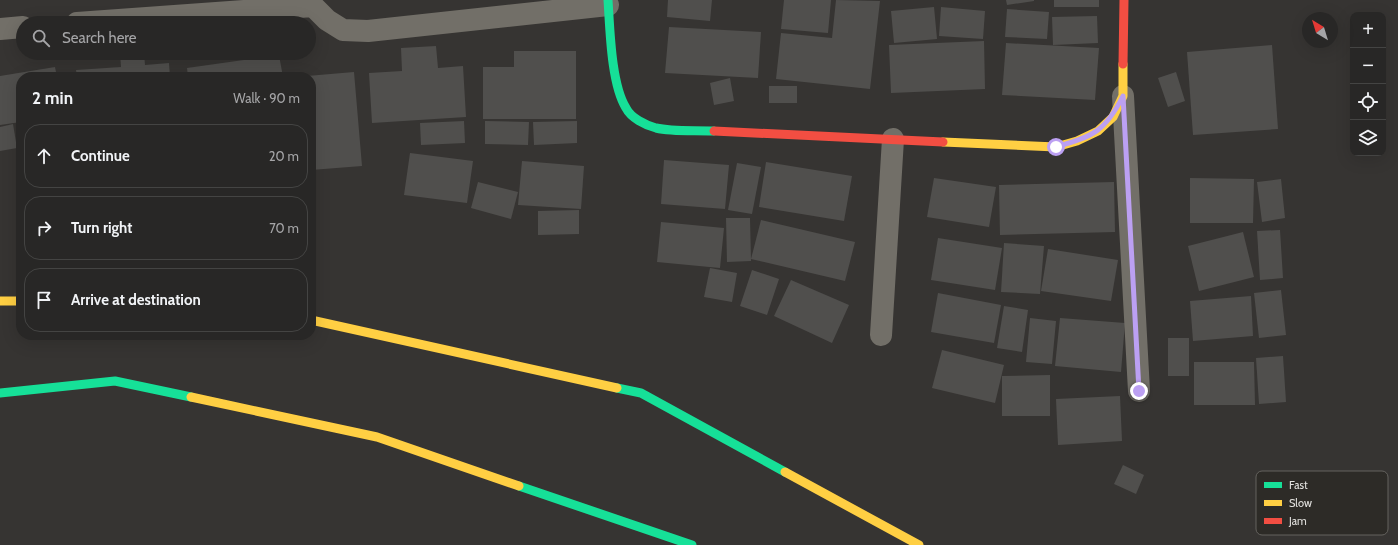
<!DOCTYPE html>
<html lang="en">
<head>
<meta charset="utf-8">
<style>
  body { margin:0; font-family:Cabin,sans-serif; background:#302f2e; color:#f1f3f6 }
  .controls { position:absolute; right:12px; top:12px; display:grid; overflow:hidden; border-radius:8px; box-shadow:0 4px 16px #0002 }
  .controls button { width:36px; height:36px; display:grid; place-items:center; padding:0; border:0; border-bottom:1px solid #444443; background:#282726; color:#f1f3f6; font:20px sans-serif }
  .compass { position:absolute; left:1302px; top:12px; width:36px; height:36px; border-radius:50%; background:#282726; box-shadow:0 4px 16px #0002; rotate:322deg }
  .stop { position:absolute; width:12px; height:12px; margin:-9px; border:3px solid #bca0f2; border-radius:50%; background:#fff }
  .stop.end { background:#bca0f2; border-color:#fff; box-shadow:0 1px 4px #0008 }
  .list { margin:0; padding:0; list-style:none }
  h2 { display:flex; justify-content:space-between; align-items:center; height:52px; margin:0; padding:0 16px; font-size:17px }
  h2 small { font-size:13px; font-weight:400; color:#a5a5a7 }
  .list li { display:grid; grid-template-columns:26px 1fr auto; gap:12px; align-items:center; box-sizing:border-box; height:64px; margin:0 8px 8px; padding:0 8px; border:1px solid #444443; border-radius:16px }
  .list b { display:block; font-size:15px; white-space:nowrap }
  .list em { font-size:13px; font-style:normal; color:#a5a5a7 }
  .icon { flex:none; width:22px; height:22px; fill:none; stroke:currentColor; stroke-width:2; stroke-linecap:round; stroke-linejoin:round }
  .map { position:relative; flex:none; width:1398px; height:545px; overflow:hidden }
  .search { position:absolute; background:#282726; box-shadow:0 4px 16px #0002; left:16px; top:16px; width:300px; height:44px; display:flex; align-items:center; gap:10px; box-sizing:border-box; padding:0 14px; border-radius:22px; color:#a5a5a7; font-size:15px }
  .panel { position:absolute; background:#282726; box-shadow:0 4px 16px #0002; left:16px; top:72px; width:300px; height:268px; border-radius:16px }
  .map>svg:first-child { display:block }
  .building { fill:#504f4d }
  .lines { fill:none; stroke-linecap:round; stroke-linejoin:round }
  .street { stroke:#726f68; stroke-width:22 }
  .fast { stroke:#16e098; stroke-width:9 }
  .slow { stroke:#ffcf43; stroke-width:9 }
  .jam { stroke:#f24e42; stroke-width:9 }
  .route { stroke:#bca0f2; stroke-width:5 }
  .key { fill:#2d2b27; stroke:#64625e; stroke-width:1 }
  .key-label { font-size:11px; fill:#e3e2df }
</style>
</head>
<body>
<div class="map">
<svg width="1398" height="545" viewBox="0 0 1398 545">
  <rect width="100%" height="100%" fill="#363432"/>
  <!-- building -->
  <g class="building">
    <path d="M668,0h44l-2,21 -43,-4z"/>
    <path d="M784,0h47l-3,33 -47,-4z"/>
    <path d="M836,0l44,1 -10,88 -94,-10 5,-46 51,5z"/>
    <path d="M1006,0h28v1l-27,4z"/>
    <rect x="1054" y="0" width="45" height="7"/>
    <path d="M934,7l3,32 -43,4 -3,-32z"/>
    <path d="M941,7l44,4 -2,28 -44,-3z"/>
    <path d="M1007,9l42,3 -2,27 -42,-2z"/>
    <path d="M1097,16l1,27 -45,2 -1,-28z"/>
    <path d="M669,27l92,5 -3,46 -93,-5z"/>
    <path d="M984,41l1,48 -94,4 -2,-48z"/>
    <path d="M1006,43l93,5 -4,52 -93,-5z"/>
    <path d="M1272,45l6,84 -85,6 -6,-83z"/>
    <path d="M436,46l2,22 25,-2 3,51 -94,6 -3,-50 33,-2 -1,-23z"/>
    <path d="M514,51h62v68h-93v-52h31z"/>
    <path d="M120,53h24l1,12 24,-2 1,14h-93l-1,-7 45,-3z"/>
    <path d="M279,55l4,22h-95l-1,-9z"/>
    <path d="M55,67l2,10h-36v45l-21,3v-49z"/>
    <path d="M354,72l8,94 -51,4v-93l-4,-1z"/>
    <path d="M1176,72l9,29 -17,6 -10,-29z"/>
    <path d="M730,78l4,23 -20,4 -4,-22z"/>
    <rect x="769" y="86" width="28" height="17"/>
    <path d="M464,121l1,22 -44,2 -1,-22z"/>
    <path d="M485,121l44,1 -1,23 -43,-1z"/>
    <path d="M577,121v22l-43,2 -1,-23z"/>
    <path d="M13,124l4,24 -17,3v-24z"/>
    <path d="M410,153l63,8 -6,42 -63,-8z"/>
    <path d="M664,160l65,5 -4,44 -64,-5z"/>
    <path d="M522,161l62,5 -3,43 -63,-4z"/>
    <path d="M766,162l86,14 -8,45 -85,-14z"/>
    <path d="M737,163l24,4 -9,47 -24,-4z"/>
    <path d="M934,178l62,9 -7,40 -62,-10z"/>
    <path d="M1190,178l64,1 -1,44h-63z"/>
    <path d="M1281,179l4,39 -23,4 -5,-40z"/>
    <path d="M478,182l40,10 -7,27 -40,-11z"/>
    <path d="M1114,182l1,50 -115,3 -1,-50z"/>
    <path d="M579,210v24l-41,1v-24z"/>
    <path d="M726,218h24l1,43 -24,1z"/>
    <path d="M761,220l94,22 -10,39 -94,-22z"/>
    <path d="M661,222l63,6 -4,40 -63,-6z"/>
    <path d="M1280,230l3,48 -23,2 -3,-49z"/>
    <path d="M1243,232l11,45 -55,14 -11,-45z"/>
    <path d="M938,238l64,10 -7,42 -64,-10z"/>
    <path d="M1004,243l40,3 -4,48 -39,-2z"/>
    <path d="M1048,249l70,11 -7,41 -70,-10z"/>
    <path d="M710,268l27,5 -5,29 -28,-5z"/>
    <path d="M752,270l27,9 -12,36 -27,-9z"/>
    <path d="M791,280l58,25 -17,38 -58,-27z"/>
    <path d="M1281,290l5,45 -27,3 -5,-45z"/>
    <path d="M938,293l63,12 -7,38 -63,-11z"/>
    <path d="M1251,296l2,40 -60,5 -3,-40z"/>
    <path d="M1004,306l24,4 -6,42 -25,-4z"/>
    <path d="M1030,318l26,3 -4,43 -26,-2z"/>
    <path d="M1060,318l65,5 -4,49 -66,-6z"/>
    <rect x="1168" y="338" width="21" height="38"/>
    <path d="M942,350l62,15 -9,38 -63,-15z"/>
    <path d="M1283,356l3,46 -27,2 -3,-46z"/>
    <path d="M1194,362h60l1,43h-61z"/>
    <path d="M1050,375v41h-48v-40z"/>
    <path d="M1120,396l2,45 -64,4 -2,-46z"/>
    <path d="M1123,465l21,10 -8,19 -22,-10z"/>
  </g>
  <g class="lines">
    <!-- street -->
    <g class="street">
      <path d="M77,23l236,-17 14,14 16,10 25,1 240,-26"/>
      <path d="M0,29l23,-2"/>
      <path d="M1123,96l16,295"/>
      <path d="M881,335l12,-196"/>
    </g>
    <!-- fast -->
    <g class="fast">
      <path d="M608,0c2,29 3,84 18,108 5,10 19,17 30,20 17,4 39,2 58,3"/>
      <path d="M617,388l24,5 144,79"/>
      <path d="M0,393l115,-12 76,16"/>
      <path d="M519,486l173,59"/>
    </g>
    <!-- slow -->
    <g class="slow">
      <path d="M943,142l113,5 21,-6 21,-10 15,-14 10,-21v-32"/>
      <path d="M0,301h21"/>
      <path d="M311,320l306,68"/>
      <path d="M191,397l186,40 142,49"/>
      <path d="M785,472l134,73"/>
    </g>
    <!-- jam -->
    <g class="jam">
      <path d="M1123,64l1,-64"/>
      <path d="M714,131l229,11"/>
    </g>
  </g>
  <g class="lines">
    <!-- route -->
    <path class="route" d="M1056,147c37,-11 49,-15 67,-51l16,295"/>
  </g>
  <!-- legend -->
  <rect x="1256" y="471" width="132" height="64" rx="6" class="key"/>
  <rect x="1264" y="482" width="18" height="6" fill="#16e098"/>
  <rect x="1264" y="500" width="18" height="6" fill="#ffcf43"/>
  <rect x="1264" y="518" width="18" height="6" fill="#f24e42"/>
  <g class="key-label">
    <text x="1289" y="489">Fast</text>
    <text x="1289" y="507">Slow</text>
    <text x="1289" y="525">Jam</text>
  </g>
</svg>
<div class="controls">
<button>+</button>
<button>−</button>
<button><svg class="icon" aria-label="locate" viewBox="0 0 24 24"><circle cx="12" cy="12" r="6"/><path d="M12 2v4M12 18v4M2 12h4M18 12h4"/></svg></button>
<button><svg class="icon" aria-label="layers" viewBox="0 0 24 24"><path d="M12 4l9 5-9 5-9-5zM3 14l9 5 9-5"/></svg></button>
</div>
<svg class="compass" viewBox="-18 -18 36 36"><path d="M0-13l5 13h-10z" fill="#e53935"/><path d="M0 13l5-13h-10z" fill="#a5a5a7"/></svg>
<div class="stop" style="left:1056px;top:147px"></div>
<div class="stop end" style="left:1139px;top:391px"></div>
<div class="search"><svg class="icon" aria-label="search" viewBox="0 0 24 24"><circle cx="10" cy="10" r="6"/><path d="M15 15l6 6"/></svg>Search here</div>
<section class="panel">
<h2>2 min<small>Walk · 90 m</small></h2>
<ul class="list">
<li><svg class="icon" aria-label="ahead" viewBox="0 0 24 24"><path d="M12 20V5M6 11l6-6 6 6"/></svg><div><b>Continue</b></div><em>20 m</em></li>
<li><svg class="icon" aria-label="right" viewBox="0 0 24 24"><path d="M7 20v-9h11M14 6l5 5-5 5"/></svg><div><b>Turn right</b></div><em>70 m</em></li>
<li><svg class="icon" aria-label="arrive" viewBox="0 0 24 24"><path d="M6 21V4h12l-3 4 3 4H6"/></svg><div><b>Arrive at destination</b></div></li>
</ul>
</section>
</div>
</body>
</html>
